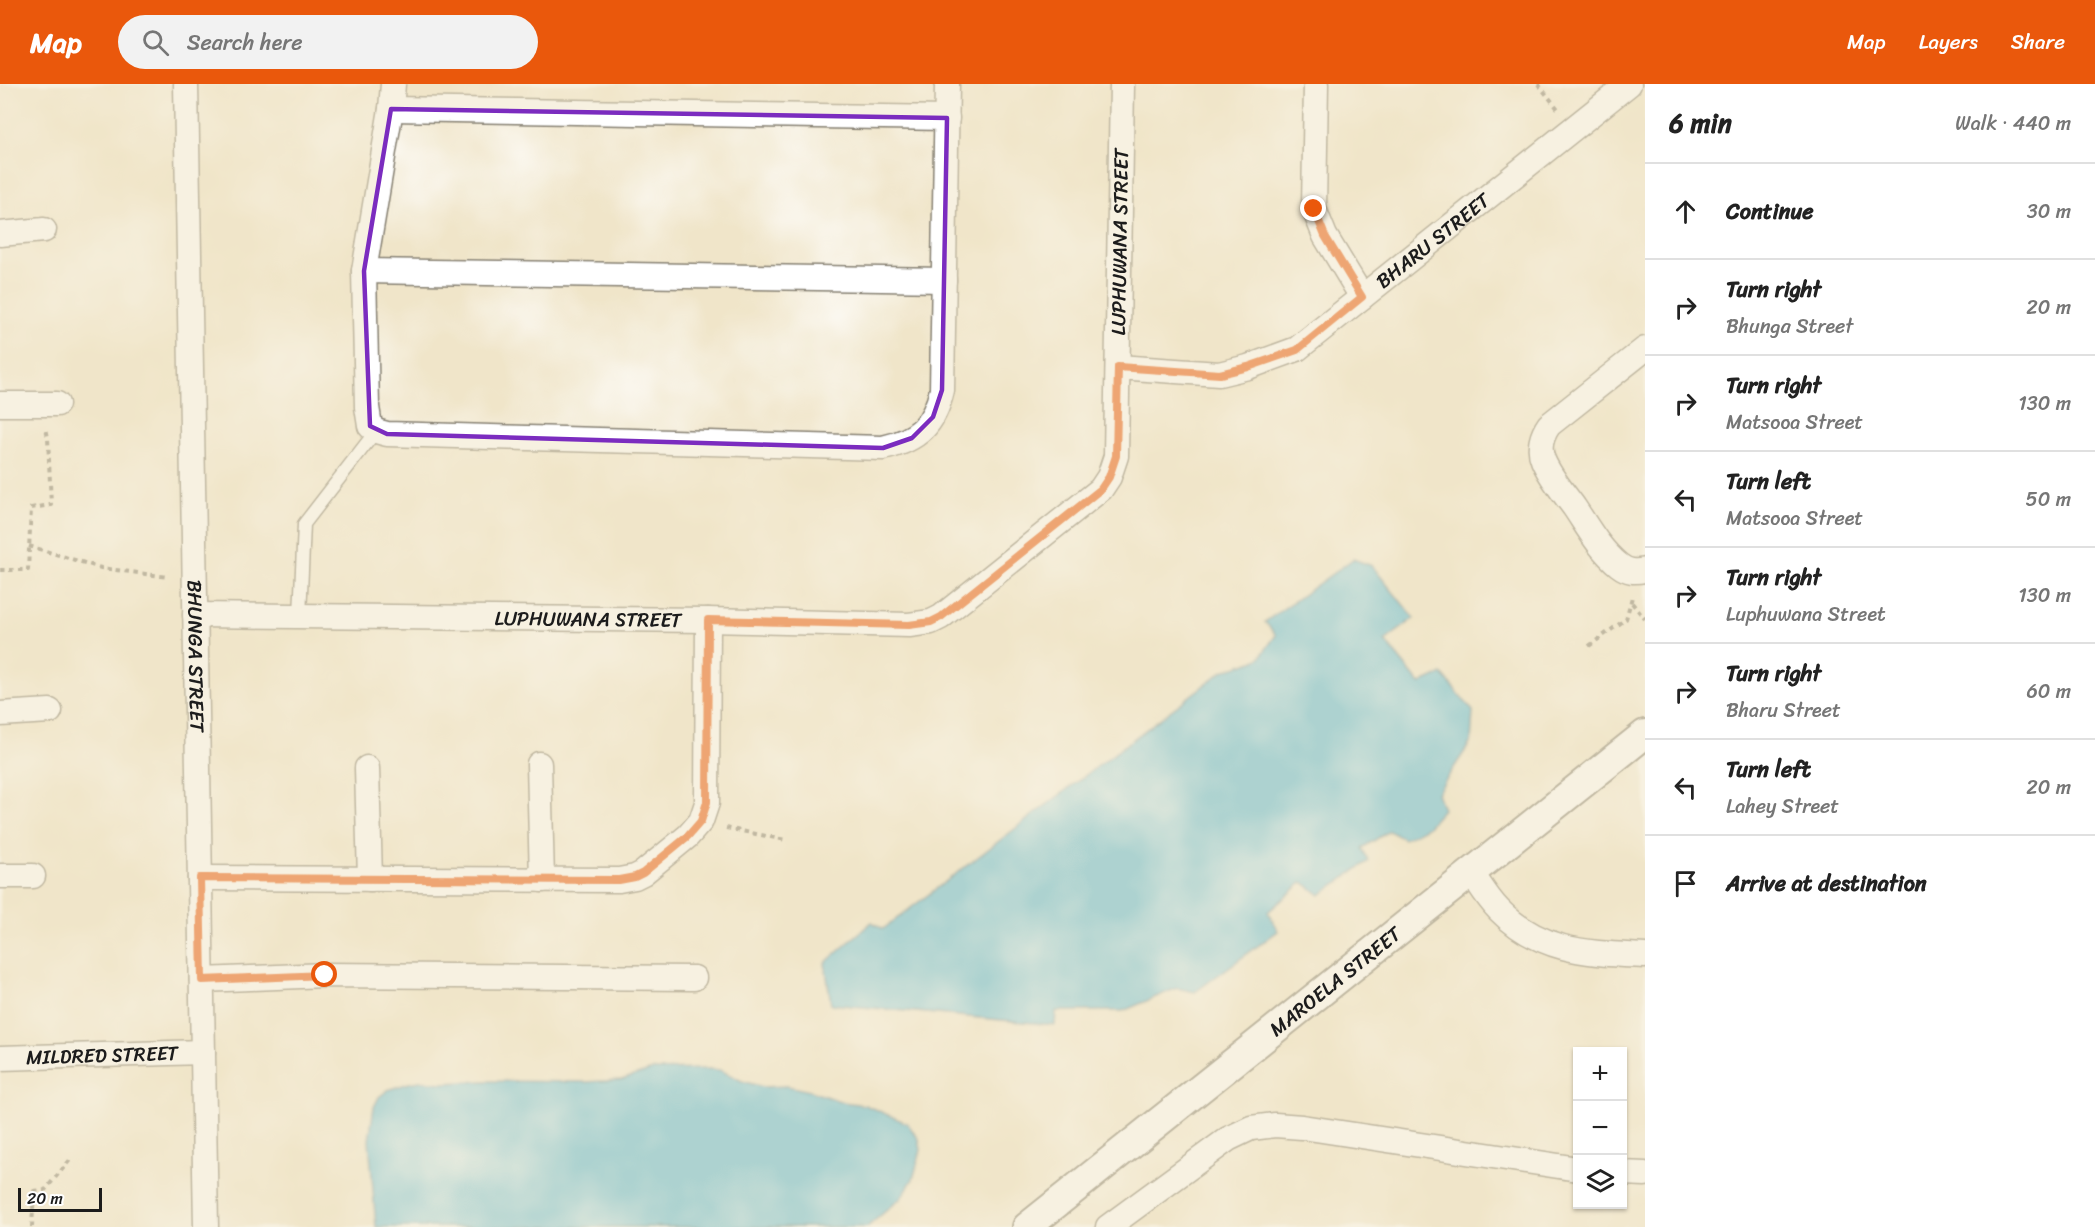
<!DOCTYPE html>
<html lang="en">
<head>
<meta charset="utf-8">
<style>
  body { margin:0; font-family:Sriracha,sans-serif; background:#f2f2f2; color:#222 }
  .controls { position:absolute; right:18px; bottom:18px; display:grid; overflow:hidden; border-radius:0px; box-shadow:0 2px 4px #0004 }
  .controls button { width:54px; height:54px; display:grid; place-items:center; padding:0; border:0; border-bottom:2px solid #e0e0e0; background:#fff; color:#222; font:30px sans-serif }
  .scale { position:absolute; left:18px; bottom:15px; width:84px; box-sizing:border-box; padding-left:6px; border:3px solid #1c1c1c; border-top:0; font-size:16px; line-height:21px; white-space:nowrap; color:#1c1c1c; -webkit-text-stroke:4px #fff; paint-order:stroke }
  .stop { position:absolute; width:18px; height:18px; margin:-14px; border:4px solid #ea580c; border-radius:50%; background:#fff }
  .stop.end { background:#ea580c; border-color:#fff; box-shadow:0 2px 6px #0008 }
  .list { margin:0; padding:0; list-style:none }
  h2 { display:flex; justify-content:space-between; align-items:center; height:78px; margin:0; padding:0 24px; font-size:26px }
  h2 small { font-size:20px; font-weight:400; color:#767676 }
  .list li { display:grid; grid-template-columns:39px 1fr auto; gap:18px; align-items:center; box-sizing:border-box; height:96px; padding:0 24px; border-top:2px solid #e0e0e0 }
  .list b { display:block; font-size:22px; white-space:nowrap }
  .list p { margin:0; font-size:20px; white-space:nowrap; color:#767676 }
  .list em { font-size:20px; font-style:normal; color:#767676 }
  .icon { flex:none; width:33px; height:33px; fill:none; stroke:currentColor; stroke-width:2; stroke-linecap:round; stroke-linejoin:round }
  .map { position:relative; flex:none; width:1645px; height:1143px; overflow:hidden }
  header { display:flex; align-items:center; gap:36px; box-sizing:border-box; height:84px; padding:0 30px; background:#ea580c; color:#fff }
  header strong { font-size:28px }
  nav { display:flex; gap:33px; margin-inline-start:auto; font-size:21px }
  .search { width:420px; height:54px; background:#f2f2f2; display:flex; align-items:center; gap:15px; box-sizing:border-box; padding:0 21px; border-radius:33px; color:#767676; font-size:22px }
  main { display:flex }
  aside { flex:1; background:#fff }
  .map>svg:first-child { display:block }
  .water { fill:#5bbbd9; stroke:#3c6c7a; stroke-width:1.5 }
  .lines { fill:none; stroke-linecap:round; stroke-linejoin:round }
  .service-casing { stroke:#868072; stroke-width:15 }
  .minor-casing { stroke:#868072; stroke-width:27 }
  .tertiary-casing { stroke:#868072; stroke-width:32 }
  .path { stroke:#868072; stroke-width:4; stroke-dasharray:4.5 4.5; stroke-linecap:butt }
  .service { stroke:#fff; stroke-width:12 }
  .minor { stroke:#fff; stroke-width:24 }
  .tertiary { stroke:#fff; stroke-width:28 }
  .route { stroke:#ea580c; stroke-width:8 }
  .marked { fill:none; stroke:#7b2cbf; stroke-width:4.5; stroke-linejoin:round }
  .labels { text-anchor:middle; dominant-baseline:central; stroke-width:5; stroke-linejoin:round; paint-order:stroke }
  .street-label { font-size:20px; fill:#1c1c1c; stroke:#fff }
</style>
</head>
<body>
<header>
<strong>Map</strong>
<div class="search"><svg class="icon" aria-label="search" viewBox="0 0 24 24"><circle cx="10" cy="10" r="6"/><path d="M15 15l6 6"/></svg>Search here</div>
<nav><a>Map</a><a>Layers</a><a>Share</a></nav>
</header>
<main>
<div class="map">
<svg width="1645" height="1143" viewBox="0 0 1645 1143">
  <rect width="100%" height="100%" fill="#fff"/>
  <filter id="ink" filterUnits="userSpaceOnUse"><feTurbulence type="fractalNoise" baseFrequency=".0167" numOctaves="2"/><feDisplacementMap in="SourceGraphic" scale="12" xChannelSelector="R" yChannelSelector="G"/><feConvolveMatrix kernelMatrix="1 2 1 2 8 2 1 2 1" color-interpolation-filters="sRGB"/></filter>
  <filter id="wash" filterUnits="userSpaceOnUse"><feTurbulence type="fractalNoise" baseFrequency=".008" numOctaves="4" result="noise"/><feDisplacementMap in="SourceGraphic" scale="24" xChannelSelector="R" yChannelSelector="G"/><feGaussianBlur stdDeviation="1.35" result="paint"/><feColorMatrix in="noise" values="0 0 0 0 0 0 0 0 0 0 0 0 0 0 0 0 0 1.4 0 .05"/><feComposite in="paint" operator="in"/></filter>
  <g filter="url(#wash)">
    <rect width="100%" height="100%" fill="#f0e5c9"/>
    <!-- water -->
    <g class="water">
      <path d="M1353,475l19,7 42,52 -29,23 35,43 22,-10 31,37 -2,31 -34,51 6,16 -16,18 -23,12 -15,-8 -27,17 7,13 -49,34 -17,-13 -35,30 10,19 -83,61 -18,-4 -54,23h-67l-1,14 -224,-21 -6,-41 47,-41 11,7 340,-258 36,-12 17,-24 -11,-13z"/>
      <path d="M709,985l11,1 22,11 21,6 24,-1 23,5 33,11 22,3 42,18 12,16 2,11 -8,29 -12,19 -34,29h-491l-7,-87 5,-33 5,-10 9,-7 21,-7 11,-2 23,2 41,-2 102,1 35,-2 32,-10z"/>
    </g>
  </g>
  <g filter="url(#ink)">
    <g class="lines">
      <defs>
        <path id="service" d="M300,532l4,-92 72,-93"/>
        <g id="minor">
          <path id="s1" d="M186,0l20,1143"/>
          <path d="M393,0l-2,25 -27,162 3,136 3,19 6,5 11,3 496,14c35,-8 51,-23 59,-58l5,-306"/>
          <path d="M1316,0l-2,125 11,27 37,61"/>
          <path d="M391,25l556,9"/>
          <path d="M0,150l44,-4"/>
          <path d="M364,187l580,9"/>
          <path d="M1645,265l-96,76c-7,10 -11,23 -6,35 7,17 20,32 31,47 13,19 26,43 45,58 9,7 16,7 26,5"/>
          <path id="s2" d="M1118,283l101,7 29,-7 49,-18 332,-265"/>
          <path d="M0,320h57"/>
          <path id="s3" d="M195,531l513,5 201,5 22,-3 10,-5 160,-128 8,-12 7,-21 6,-372"/>
          <path d="M0,630l50,-3"/>
          <path d="M539,680l3,116"/>
          <path d="M367,684l3,111"/>
          <path d="M1471,788c9,13 17,27 28,38 42,43 90,43 146,46"/>
          <path d="M0,792h33"/>
          <path d="M200,794l419,2 16,-3 8,-4 45,-37 13,-15 6,-18 1,-183"/>
          <path d="M202,896l123,-5 369,3"/>
          <path id="s4" d="M0,974l203,-6"/>
          <path d="M1622,1089l23,1"/>
          <path d="M1108,1143l120,-88 23,-11 24,-3 27,2 276,42"/>
        </g>
        <g id="tertiary">
          <path id="s5" d="M1027,1143l618,-493"/>
        </g>
      </defs>
      <!-- service casing -->
      <use href="#service" class="service-casing"/>
      <!-- minor casing -->
      <use href="#minor" class="minor-casing"/>
      <!-- tertiary casing -->
      <use href="#tertiary" class="tertiary-casing"/>
      <!-- path -->
      <g class="path">
        <path d="M1538,0l20,25"/>
        <path d="M29,462l72,22 67,9"/>
        <path d="M0,486h28l3,-62 20,-3 -3,-67 -2,-10"/>
        <path d="M1632,519l13,16"/>
        <path d="M1589,562l37,-27 6,-22"/>
        <path d="M726,744l60,12"/>
        <path d="M32,1143l2,-36 11,-1 25,-30"/>
      </g>
      <!-- service -->
      <use href="#service" class="service"/>
      <!-- minor -->
      <use href="#minor" class="minor"/>
      <!-- tertiary -->
      <use href="#tertiary" class="tertiary"/>
    </g>
  </g>
  <g class="lines" filter="url(#ink)">
    <!-- route -->
    <path class="route" d="M325,891l-123,5 -2,-102 419,2 16,-3 8,-4 45,-37 13,-15 6,-19 1,-182 201,5 22,-3 10,-5 160,-128 8,-12 7,-21 2,-89 102,7 28,-7 49,-17 65,-53 -37,-61 -11,-27"/>
  </g>
  <!-- marked area -->
  <path d="M0 0H1645V1143H0ZM391,25l556,9 -5,272 -9,27 -21,21 -29,10 -496,-14 -17,-8 -6,-155z" fill="#f0e5c9" fill-opacity=".55" fill-rule="evenodd"/>
  <path class="marked" d="M391,25l556,9 -5,272 -9,27 -21,21 -29,10 -496,-14 -17,-8 -6,-155z"/>
  <g class="labels">
    <!-- street labels -->
    <g class="street-label">
      <text stroke="none"><textPath href="#s2" startOffset="357">BHARU STREET</textPath></text>
      <text stroke="none"><textPath href="#s3" startOffset="1203">LUPHUWANA STREET</textPath></text>
      <text stroke="none"><textPath href="#s3" startOffset="393">LUPHUWANA STREET</textPath></text>
      <text stroke="none"><textPath href="#s1" startOffset="572">BHUNGA STREET</textPath></text>
      <text stroke="none"><textPath href="#s5" startOffset="394">MAROELA STREET</textPath></text>
      <text stroke="none"><textPath href="#s4" startOffset="102">MILDRED STREET</textPath></text>
    </g>
  </g>
</svg>
<div class="controls">
<button>+</button>
<button>−</button>
<button><svg class="icon" aria-label="layers" viewBox="0 0 24 24"><path d="M12 4l9 5-9 5-9-5zM3 14l9 5 9-5"/></svg></button>
</div>
<div class="scale">20 m</div>
<div class="stop" style="left:325px;top:891px"></div>
<div class="stop end" style="left:1314px;top:125px"></div>
</div>
<aside>
<h2>6 min<small>Walk · 440 m</small></h2>
<ul class="list">
<li><svg class="icon" aria-label="ahead" viewBox="0 0 24 24"><path d="M12 20V5M6 11l6-6 6 6"/></svg><div><b>Continue</b></div><em>30 m</em></li>
<li><svg class="icon" aria-label="right" viewBox="0 0 24 24"><path d="M7 20v-9h11M14 6l5 5-5 5"/></svg><div><b>Turn right</b><p>Bhunga Street</p></div><em>20 m</em></li>
<li><svg class="icon" aria-label="right" viewBox="0 0 24 24"><path d="M7 20v-9h11M14 6l5 5-5 5"/></svg><div><b>Turn right</b><p>Matsooa Street</p></div><em>130 m</em></li>
<li><svg class="icon" aria-label="left" viewBox="0 0 24 24"><path d="M17 20v-9H6M10 6l-5 5 5 5"/></svg><div><b>Turn left</b><p>Matsooa Street</p></div><em>50 m</em></li>
<li><svg class="icon" aria-label="right" viewBox="0 0 24 24"><path d="M7 20v-9h11M14 6l5 5-5 5"/></svg><div><b>Turn right</b><p>Luphuwana Street</p></div><em>130 m</em></li>
<li><svg class="icon" aria-label="right" viewBox="0 0 24 24"><path d="M7 20v-9h11M14 6l5 5-5 5"/></svg><div><b>Turn right</b><p>Bharu Street</p></div><em>60 m</em></li>
<li><svg class="icon" aria-label="left" viewBox="0 0 24 24"><path d="M17 20v-9H6M10 6l-5 5 5 5"/></svg><div><b>Turn left</b><p>Lahey Street</p></div><em>20 m</em></li>
<li><svg class="icon" aria-label="arrive" viewBox="0 0 24 24"><path d="M6 21V4h12l-3 4 3 4H6"/></svg><div><b>Arrive at destination</b></div></li>
</ul>
</aside>
</main>
</body>
</html>
